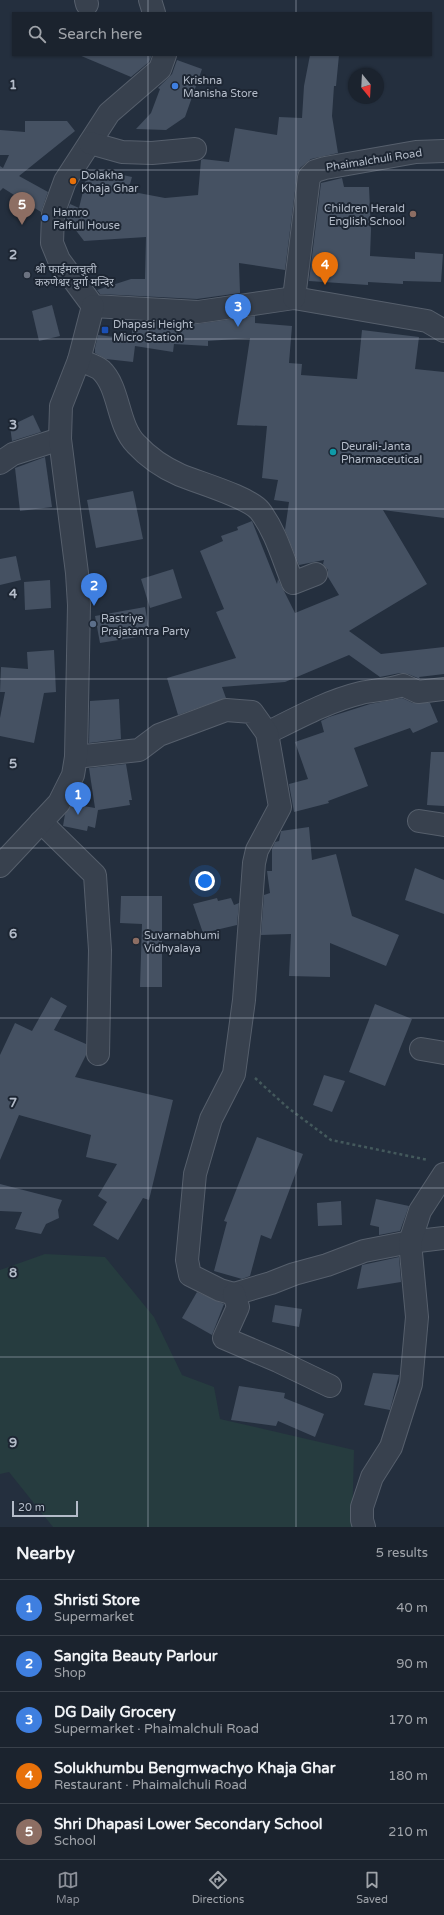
<!DOCTYPE html>
<html lang="en">
<head>
<meta charset="utf-8">
<style>
  body { margin:0; font-family:"Varela Round","Noto Sans Devanagari",sans-serif; background:#282f3a; color:#f1f3f6 }
  .compass { position:absolute; left:348px; top:68px; width:36px; height:36px; border-radius:50%; background:#1b232e; box-shadow:0 1px 3px #0004; rotate:162deg }
  .scale { position:absolute; left:12px; bottom:10px; width:66px; box-sizing:border-box; padding-left:4px; border:2px solid #b4bcc9; border-top:0; font-size:11px; line-height:14px; white-space:nowrap; color:#b4bcc9; -webkit-text-stroke:3px #1d2633; paint-order:stroke }
  .you { position:absolute; left:205px; top:881px; width:14px; height:14px; margin:-10px; border:3px solid #fff; border-radius:50%; background:#1a73e8; box-shadow:0 0 0 6px #1a73e833 }
  .badge { display:grid; place-items:center; width:26px; height:26px; border-radius:50%; background:#8c9099; color:#fff; font-size:13px; font-weight:700 }
  .pin { position:absolute; translate:-50% -33px; filter:drop-shadow(0 1px 2px #0008) }
  .pin::after { content:''; position:absolute; top:21px; width:14px; height:12px; background:inherit; clip-path:polygon(0 0,100% 0,50% 100%) }
  .list { margin:0; padding:0; list-style:none }
  h2 { display:flex; justify-content:space-between; align-items:center; height:52px; margin:0; padding:0 16px; font-size:17px }
  h2 small { font-size:13px; font-weight:400; color:#a0a4aa }
  .list li { display:grid; grid-template-columns:26px 1fr auto; gap:12px; align-items:center; box-sizing:border-box; height:56px; padding:0 16px; border-top:1px solid #39404a }
  .list b { display:block; font-size:15px; white-space:nowrap }
  .list p { margin:0; font-size:13px; white-space:nowrap; color:#a0a4aa }
  .list em { font-size:13px; font-style:normal; color:#a0a4aa }
  .icon { flex:none; width:22px; height:22px; fill:none; stroke:currentColor; stroke-width:2; stroke-linecap:round; stroke-linejoin:round }
  .map { position:relative; flex:none; width:444px; height:1527px; overflow:hidden }
  .search { position:absolute; background:#1b232e; box-shadow:0 1px 3px #0004; left:12px; right:12px; top:12px; height:44px; display:flex; align-items:center; gap:10px; box-sizing:border-box; padding:0 14px; border-radius:0px; color:#a0a4aa; font-size:15px }
  .sheet { height:332px; background:#1b232e }
  nav { display:flex; justify-content:space-around; align-items:center; box-sizing:border-box; height:56px; border-top:1px solid #39404a; background:#1b232e; font-size:11px; color:#a0a4aa }
  nav a { display:grid; justify-items:center; gap:2px }
  nav .on { color:#8c9099 }
  .map>svg:first-child { display:block }
  .green { fill:#263c3f }
  .building { fill:#455162 }
  .lines { fill:none; stroke-linecap:round; stroke-linejoin:round }
  .minor-casing { stroke:#565f6c; stroke-width:24 }
  .path { stroke:#44595c; stroke-width:2.5; stroke-dasharray:3 3; stroke-linecap:butt }
  .minor { stroke:#38414e; stroke-width:22 }
  .grid { fill:none; stroke:#b4bcc9; stroke-width:1; stroke-opacity:0.55 }
  .shop-dot { fill:#3f7fe0; stroke:#1d2633; stroke-width:1.5 }
  .food-dot { fill:#e8710a; stroke:#1d2633; stroke-width:1.5 }
  .education-dot { fill:#8d6e63; stroke:#1d2633; stroke-width:1.5 }
  .worship-dot { fill:#6b7280; stroke:#1d2633; stroke-width:1.5 }
  .transit-dot { fill:#1a4fb4; stroke:#1d2633; stroke-width:1.5 }
  .culture-dot { fill:#0f9aa8; stroke:#1d2633; stroke-width:1.5 }
  .service-dot { fill:#5c6f8a; stroke:#1d2633; stroke-width:1.5 }
  .labels { text-anchor:middle; dominant-baseline:central; stroke-width:4; stroke-linejoin:round; paint-order:stroke }
  .poi-label { font-size:11px; fill:#b4bcc9; stroke:#1d2633; text-anchor:start }
  .street-label { font-size:11px; fill:#b4bcc9; stroke:#1d2633 }
  .grid-label { font-size:13px; text-anchor:middle; font-weight:bold; fill:#b4bcc9; stroke:#1d2633; stroke-width:4; stroke-linejoin:round; paint-order:stroke }
</style>
</head>
<body>
<div class="map">
<svg width="444" height="1527" viewBox="0 0 444 1527">
  <rect width="100%" height="100%" fill="#242f3e"/>
  <!-- green -->
  <path class="green" d="M45,1254l60,3 49,60 28,58 32,12 6,32 134,31 -2,77h-299l-44,-55 -9,2v-204z"/>
  <!-- building -->
  <g class="building">
    <path d="M79,55h73l-3,7 -18,15z"/>
    <path d="M310,55h29l-3,31h-2l-2,30 6,37 -27,6 -11,9 -3,7 -12,95 -46,-7 1,30 -43,6 -97,-5 -3,-4 34,-11h14l1,-42 -62,4 -19,-25 5,-12 9,4 7,-29 14,-9 32,7 -4,14 37,7 33,-3 3,-35 2,-1 26,3 6,-34 42,7 2,-18 23,1 2,-32z"/>
    <path d="M177,60l25,9 -17,48 -19,13 -30,-1 15,-16 9,-24 -2,-1 14,-14z"/>
    <path d="M25,121h42l8,10 -56,45 29,16 -7,20 -38,-24 -3,3v-25l3,2 6,-13h-9v-25l25,2z"/>
    <path d="M342,178l2,9h25l2,43 -1,26 45,3v-7l28,2 -2,28 -38,-1v3l-35,-2v3l-59,-4 12,-98z"/>
    <path d="M52,305l8,31 -21,5 -7,-30z"/>
    <path d="M255,316v7l37,3 -3,37 13,1 -1,11 56,4 5,-49 57,7 -4,32 29,3v146l-61,-8 44,74 -78,47 32,23 63,-7v27l-25,3 1,2 -12,-5 -8,-1 -20,4 -31,-22 -64,27 -63,5 4,11 -48,17 -11,-37 69,-20 -20,-46 8,-3 -24,-58 23,-10 -2,-5 17,-6 -1,-3 15,-6 25,63 1,-5 17,34 44,-18 -11,-18v-7l-5,-6 1,-4 -25,5 -14,-35 4,-28 -15,-2 4,-20 -16,-2 5,-52 -30,-1 13,-87 -42,3v5l-34,-2 -1,8 -38,-6 -2,16 -27,-3 -11,-6v-5l3,-13 33,4 3,-18 63,3z"/>
    <path d="M33,415l8,17 -29,9 -2,-15z"/>
    <path d="M45,457l7,50 -32,4 -5,-43z"/>
    <path d="M133,491l10,48 -47,9 -9,-48z"/>
    <path d="M16,556l5,24 -21,5v-26z"/>
    <path d="M173,569l9,29 -32,10 -9,-29z"/>
    <path d="M50,580l1,28 -26,2 -1,-28z"/>
    <path d="M145,607l5,28 -50,8 -5,-27z"/>
    <path d="M54,650l2,42 -12,1 -10,50 -34,-7v-18l5,-26h-5l1,-25 27,2 -1,-17z"/>
    <path d="M402,698l11,5h17l8,19 -25,11 -3,-5 -56,20 14,38 -40,15 1,2 -35,9 -5,-28 19,-5 -13,-37 29,-10 -3,-11 8,-4 41,-13z"/>
    <path d="M119,699l2,40 -32,4 1,-42z"/>
    <path d="M431,752h13v54l-17,-1z"/>
    <path d="M126,764l6,36h-3l1,5 -32,5 -3,18 -7,-2 -1,5 -24,-5 2,-12 7,-10 23,4 -6,-40z"/>
    <path d="M309,827l3,33 24,-6 16,62 47,19 -13,31 -56,-23v34l-41,-1 2,-42 -30,1 3,-40 6,-2 -3,-22h5v-22l3,-7 4,-1 2,-10z"/>
    <path d="M415,868l29,12v34l-39,-14z"/>
    <path d="M121,896h41v91h-22l2,-63 -22,-1z"/>
    <path d="M217,898l1,3 13,-3 3,7 5,-2 -2,22 -34,8 -10,-29z"/>
    <path d="M51,997l16,9 -13,24 32,14v11l-11,22 98,23 -24,100 -6,-2 -25,42 -25,-15 14,-23 -9,-6 19,-32 -31,-7 5,-22 -72,-20 -19,45v-105l15,-32 17,8z"/>
    <path d="M375,1004l37,15 -27,67 -36,-14z"/>
    <path d="M324,1075l21,6 -13,31 -19,-7z"/>
    <path d="M257,1137l46,17 -32,85 -10,-4 -11,41 -8,3 -28,-8 13,-49 -3,-1z"/>
    <path d="M0,1184l62,16 -4,10 1,8 -13,6 -5,10 -26,-5 7,-17 -22,-1z"/>
    <path d="M376,1199l33,7 -9,25 -21,4v-8l-9,-2z"/>
    <path d="M341,1201l1,24 -24,1 -1,-23z"/>
    <path d="M399,1257l2,25 -44,7 5,-24z"/>
    <path d="M197,1292l27,12 -12,31 -30,-17z"/>
    <path d="M275,1305l27,4 -3,18 -27,-5z"/>
    <path d="M373,1373l26,2 -9,35 -26,-5z"/>
    <path d="M239,1386l46,7 -1,5 40,16 -9,23 -37,-16 -2,5 -45,-6z"/>
  </g>
  <g class="lines">
    <defs>
      <g id="minor">
        <path d="M86,0l1,4"/>
        <path d="M150,0l4,13"/>
        <path d="M165,55l-5,14 -51,44 -44,68 -12,33 -1,29 7,17 34,46 105,6 96,-14 133,23 17,10"/>
        <path d="M90,143l32,9 30,1 43,-4"/>
        <path d="M294,298l15,-121 6,-6 10,-3 91,-16 28,-1"/>
        <path d="M79,360c7,3 17,6 22,10 19,18 16,55 35,74 12,13 28,24 44,31 19,8 69,22 80,36 16,21 23,48 33,72l23,-9"/>
        <path d="M0,463l13,-9 47,-15"/>
        <path d="M267,733c30,-15 61,-32 94,-40 14,-3 28,-3 42,-8l15,7 26,-3"/>
        <path d="M76,757l63,-7 20,-15 67,-25 26,2 15,21 13,74 -23,43 -3,13 -10,137 -10,74 -23,45 -16,55 -8,86 3,15 30,15 14,4 37,-11 23,-9 33,-9 37,-14 46,-9 34,-4"/>
        <path d="M419,821l25,4"/>
        <path d="M41,822l54,53 5,75 -2,104"/>
        <path d="M0,866l59,-63 14,-28 3,-18 3,-152 -2,-32 -17,-134 1,-33 18,-46 14,-54"/>
        <path d="M421,1049l23,4"/>
        <path d="M234,1294l4,13 -14,31 54,23 52,25"/>
        <path d="M364,1527l-2,-7v-13l10,-30 19,-30 20,-63 6,-67 -7,-75 10,-31 24,-37"/>
      </g>
    </defs>
    <!-- minor casing -->
    <use href="#minor" class="minor-casing"/>
    <!-- path -->
    <path class="path" d="M255,1078l32,29 44,33 97,20"/>
    <!-- minor -->
    <use href="#minor" class="minor"/>
  </g>
  <!-- grid -->
  <path class="grid" d="M148,0v13M296,0v13M148,55v1472M296,55v1472M0,170h444M0,339h444M0,509h444M0,679h444M0,848h444M0,1018h444M0,1188h444M0,1357h444"/>
  <!-- markers -->
  <g class="shop-dot">
    <circle cx="175" cy="86" r="4"/>
    <circle cx="45" cy="218" r="4"/>
  </g>
  <circle class="food-dot" cx="73" cy="181" r="4"/>
  <g class="education-dot">
    <circle cx="413" cy="214" r="4"/>
    <circle cx="136" cy="941" r="4"/>
  </g>
  <circle class="worship-dot" cx="27" cy="275" r="4"/>
  <rect class="transit-dot" x="101" y="326" width="8" height="8" rx="2"/>
  <circle class="culture-dot" cx="333" cy="452" r="4"/>
  <circle class="service-dot" cx="93" cy="624" r="4"/>
  <g class="labels">
    <!-- poi labels -->
    <g class="poi-label">
      <text x="183" y="80">Krishna<tspan x="183" dy="13">Manisha Store</tspan></text>
      <text x="81" y="175">Dolakha<tspan x="81" dy="13">Khaja Ghar</tspan></text>
      <text x="405" y="208" text-anchor="end">Children Herald<tspan x="405" dy="13">English School</tspan></text>
      <text x="53" y="212">Hamro<tspan x="53" dy="13">Falfull House</tspan></text>
      <text x="35" y="269">श्री फाईमलचुली<tspan x="35" dy="13">करुणेश्वर दुर्गा मन्दिर</tspan></text>
      <text x="113" y="324">Dhapasi Height<tspan x="113" dy="13">Micro Station</tspan></text>
      <text x="341" y="446">Deurali-Janta<tspan x="341" dy="13">Pharmaceutical</tspan></text>
      <text x="101" y="618">Rastriye<tspan x="101" dy="13">Prajatantra Party</tspan></text>
      <text x="144" y="935">Suvarnabhumi<tspan x="144" dy="13">Vidhyalaya</tspan></text>
    </g>
    <!-- street labels -->
    <g class="street-label">
      <text transform="translate(374 160) rotate(-9)">Phaimalchuli Road</text>
    </g>
  </g>
  <g class="grid-label">
    <text x="13" y="89">1</text>
    <text x="13" y="259">2</text>
    <text x="13" y="429">3</text>
    <text x="13" y="598">4</text>
    <text x="13" y="768">5</text>
    <text x="13" y="938">6</text>
    <text x="13" y="1107">7</text>
    <text x="13" y="1277">8</text>
    <text x="13" y="1447">9</text>
  </g>
</svg>
<svg class="compass" viewBox="-18 -18 36 36"><path d="M0-13l5 13h-10z" fill="#e53935"/><path d="M0 13l5-13h-10z" fill="#a0a4aa"/></svg>
<div class="scale">20 m</div>
<div class="you"></div>
<div class="pin badge" style="left:78px;top:815px;background:#3f7fe0">1</div>
<div class="pin badge" style="left:94px;top:606px;background:#3f7fe0">2</div>
<div class="pin badge" style="left:238px;top:327px;background:#3f7fe0">3</div>
<div class="pin badge" style="left:325px;top:285px;background:#e8710a">4</div>
<div class="pin badge" style="left:22px;top:225px;background:#8d6e63">5</div>
<div class="search"><svg class="icon" aria-label="search" viewBox="0 0 24 24"><circle cx="10" cy="10" r="6"/><path d="M15 15l6 6"/></svg>Search here</div>
</div>
<section class="sheet">
<h2>Nearby<small>5 results</small></h2>
<ul class="list">
<li><span class="badge" style="background:#3f7fe0">1</span><div><b>Shristi Store</b><p>Supermarket</p></div><em>40 m</em></li>
<li><span class="badge" style="background:#3f7fe0">2</span><div><b>Sangita Beauty Parlour</b><p>Shop</p></div><em>90 m</em></li>
<li><span class="badge" style="background:#3f7fe0">3</span><div><b>DG Daily Grocery</b><p>Supermarket · Phaimalchuli Road</p></div><em>170 m</em></li>
<li><span class="badge" style="background:#e8710a">4</span><div><b>Solukhumbu Bengmwachyo Khaja Ghar</b><p>Restaurant · Phaimalchuli Road</p></div><em>180 m</em></li>
<li><span class="badge" style="background:#8d6e63">5</span><div><b>Shri Dhapasi Lower Secondary School</b><p>School</p></div><em>210 m</em></li>
</ul>
</section>
<nav>
<a class="on"><svg class="icon" aria-label="map" viewBox="0 0 24 24"><path d="M3 6l6-2 6 2 6-2v14l-6 2-6-2-6 2zM9 4v14M15 6v14"/></svg>Map</a>
<a><svg class="icon" aria-label="directions" viewBox="0 0 24 24"><path d="M12 3l9 9-9 9-9-9zM9 14v-3h6M13 9l2 2-2 2"/></svg>Directions</a>
<a><svg class="icon" aria-label="saved" viewBox="0 0 24 24"><path d="M7 4h10v16l-5-4-5 4z"/></svg>Saved</a>
</nav>
</body>
</html>
